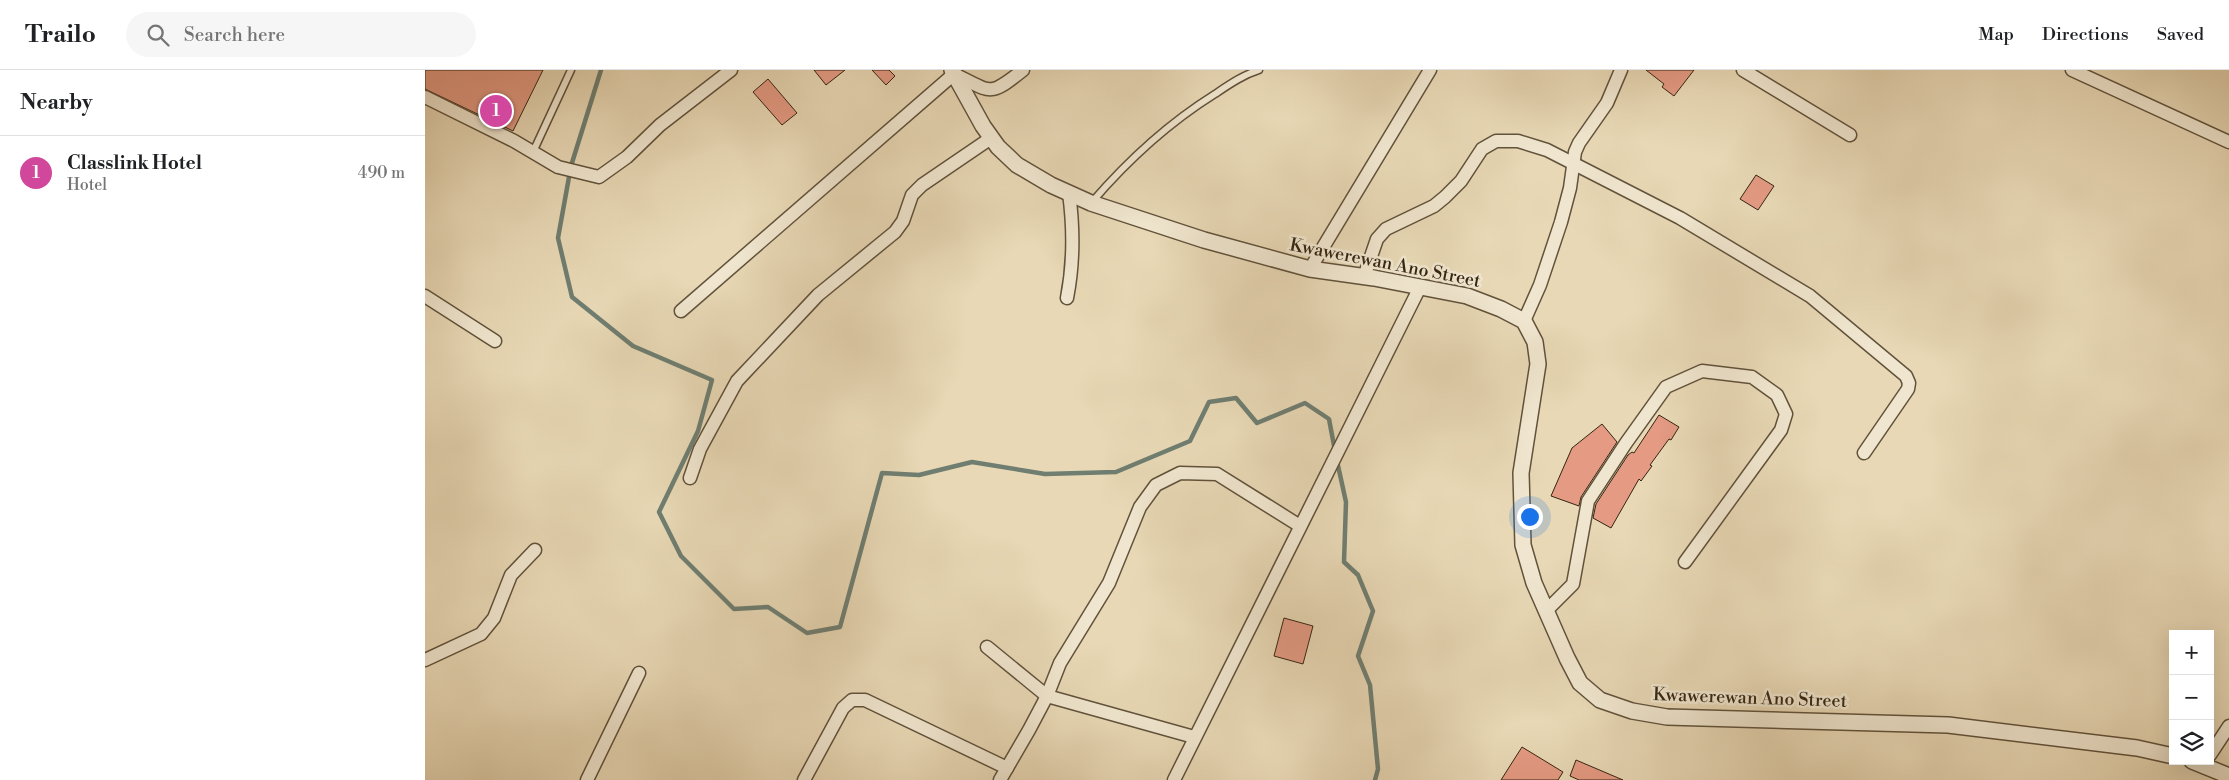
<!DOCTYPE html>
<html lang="en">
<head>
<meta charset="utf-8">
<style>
  body { margin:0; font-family:"Libre Bodoni",serif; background:#f6f6f6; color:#202124 }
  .controls { position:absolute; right:15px; bottom:15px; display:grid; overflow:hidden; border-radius:0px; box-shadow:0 5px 20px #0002 }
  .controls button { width:45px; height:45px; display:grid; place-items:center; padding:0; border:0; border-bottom:1px solid #e0e0e0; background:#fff; color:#202124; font:25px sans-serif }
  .you { position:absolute; left:1104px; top:446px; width:18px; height:18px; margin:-12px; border:4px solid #fff; border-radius:50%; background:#1a73e8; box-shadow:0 0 0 8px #1a73e833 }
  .badge { display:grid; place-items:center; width:32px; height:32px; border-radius:50%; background:#db2777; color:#fff; font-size:16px; font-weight:700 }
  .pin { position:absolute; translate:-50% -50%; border:2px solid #fff; box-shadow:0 1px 5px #0006 }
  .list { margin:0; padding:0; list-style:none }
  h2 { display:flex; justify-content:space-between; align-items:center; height:65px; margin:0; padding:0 20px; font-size:21px }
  h2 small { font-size:16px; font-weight:400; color:#757577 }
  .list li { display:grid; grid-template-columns:32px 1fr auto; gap:15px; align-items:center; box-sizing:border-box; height:75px; padding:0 20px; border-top:1px solid #e0e0e0 }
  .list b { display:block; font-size:19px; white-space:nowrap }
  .list p { margin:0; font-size:16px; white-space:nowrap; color:#757577 }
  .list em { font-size:16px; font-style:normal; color:#757577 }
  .icon { flex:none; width:28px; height:28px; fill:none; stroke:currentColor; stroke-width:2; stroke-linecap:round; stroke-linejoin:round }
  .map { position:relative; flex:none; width:1804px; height:710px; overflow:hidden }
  header { display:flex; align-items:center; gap:30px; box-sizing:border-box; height:70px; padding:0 25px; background:#fff; border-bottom:1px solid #e0e0e0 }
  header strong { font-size:24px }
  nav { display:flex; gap:28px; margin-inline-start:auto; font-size:18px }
  .search { width:350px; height:45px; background:#f6f6f6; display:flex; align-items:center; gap:12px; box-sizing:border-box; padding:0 18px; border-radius:28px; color:#757577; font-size:19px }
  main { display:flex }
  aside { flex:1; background:#fff }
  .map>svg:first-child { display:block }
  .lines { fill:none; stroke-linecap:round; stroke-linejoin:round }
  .stream { stroke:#6f7e71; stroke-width:4.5 }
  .building { fill:#e49a83; stroke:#342512 }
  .service-casing { stroke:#61523b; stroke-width:9 }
  .minor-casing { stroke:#61523b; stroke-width:15 }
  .tertiary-casing { stroke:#61523b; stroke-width:18 }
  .service { stroke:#f0e6cf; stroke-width:6 }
  .minor { stroke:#f0e6cf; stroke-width:12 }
  .tertiary { stroke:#f0e6cf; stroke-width:15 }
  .labels { text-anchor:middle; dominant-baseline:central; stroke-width:5; stroke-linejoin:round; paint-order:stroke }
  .street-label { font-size:18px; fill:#342512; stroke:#f0e6cf }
</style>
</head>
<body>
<header>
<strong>Trailo</strong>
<div class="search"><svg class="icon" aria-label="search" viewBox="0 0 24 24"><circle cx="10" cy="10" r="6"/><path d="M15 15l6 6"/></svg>Search here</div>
<nav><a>Map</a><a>Directions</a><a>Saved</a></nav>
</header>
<main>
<aside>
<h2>Nearby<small></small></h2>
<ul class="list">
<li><span class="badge" style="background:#d1479c">1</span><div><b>Classlink Hotel</b><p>Hotel</p></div><em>490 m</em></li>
</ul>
</aside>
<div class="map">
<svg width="1804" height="710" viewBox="0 0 1804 710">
  <rect width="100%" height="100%" fill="#e8d8b5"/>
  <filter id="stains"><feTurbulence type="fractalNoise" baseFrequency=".004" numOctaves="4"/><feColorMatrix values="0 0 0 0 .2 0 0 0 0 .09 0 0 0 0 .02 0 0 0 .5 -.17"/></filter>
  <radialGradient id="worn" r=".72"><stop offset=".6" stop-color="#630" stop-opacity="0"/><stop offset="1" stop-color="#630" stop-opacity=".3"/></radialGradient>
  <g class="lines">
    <!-- stream -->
    <g class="stream">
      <path d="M176,0l-30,96 -13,72 14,59 61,49 79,34 -14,51 -39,81 22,44 53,53 34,-2 39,26 33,-6 42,-154 37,2 53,-13 73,12 71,-2 74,-31 19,-39 27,-4 21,25 48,-20 24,16 6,32"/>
      <path d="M912,391l9,41 -2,60 14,13 15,36 -15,45 12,29 8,84 -3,11"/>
    </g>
  </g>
  <!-- building -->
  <g class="building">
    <path d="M0,0h118l-30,61 -88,-42z"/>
    <path d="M389,0h31l-19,15z"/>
    <path d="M447,0h17l6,6 -9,9z"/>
    <path d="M1221,0h48l-20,26 -12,-9 2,-3z"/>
    <path d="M343,9l29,34 -15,12 -29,-33z"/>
    <path d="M1331,105l18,11 -16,24 -18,-11z"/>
    <path d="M1234,345l20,12 -8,13 -2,-1 -19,26 2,1 -11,15 -2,-2 -28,49 -18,-10 3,-14 32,-49 4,-3 2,1z"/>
    <path d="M1177,354l15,18 -36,55 -2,9 -28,-10 21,-48z"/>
    <path d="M859,548l29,8 -10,38 -29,-8z"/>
    <path d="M1097,677l41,25 -5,8h-57z"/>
    <path d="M1151,690l47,20h-44l-9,-4z"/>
  </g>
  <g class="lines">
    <defs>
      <g id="service">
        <path d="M108,82l38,-82"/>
        <path d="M667,132c37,-43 75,-78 123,-108 15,-10 28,-19 44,-24"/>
      </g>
      <g id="minor">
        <path d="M1318,0l107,65"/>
        <path d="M1647,0l157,72"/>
        <path d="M0,27l89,44 44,26 41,10 28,-20 33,-32 71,-55"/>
        <path d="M885,199l120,-199"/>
        <path d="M939,207l13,-38 9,-10 48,-23 11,-9 16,-16 21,-32 14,-8h22l29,9 133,68 130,78 96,80 3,7 -1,6 -44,64"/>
        <path d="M0,226l70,45"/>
        <path d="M642,228c7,-36 7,-68 2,-105"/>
        <path d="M256,241l273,-237c38,18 34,24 69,-4"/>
        <path d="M1099,251l16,-36 21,-63 9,-34 5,-36 4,-9 28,-40 14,-33"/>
        <path d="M265,408l10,-29 37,-68 81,-86 77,-63 8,-11 9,-26 10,-10 69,-47"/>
        <path d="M1121,541l27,-27 15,-83 38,-58 40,-56 36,-16 50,6 25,18 9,19 -5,16 -96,132"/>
        <path d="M562,577l60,49 147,41"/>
        <path d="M0,590l56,-26 13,-16 17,-43 24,-25"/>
        <path d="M1785,685l19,-29"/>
        <path d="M162,710l52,-107"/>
        <path d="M379,710l39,-72 9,-8h13l142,68"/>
        <path d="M575,710l29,-50 18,-34 13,-33 49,-80 31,-76 16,-22 24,-12 37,1 83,52"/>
        <path d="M749,710l246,-493"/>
      </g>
      <g id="tertiary">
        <path d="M527,0l31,56 15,21 19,18 34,20 40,18 113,37 106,29 64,9 93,18 34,13 23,12 11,21 3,22 -17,109 2,72 11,38 33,75 13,25 20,17 32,11 35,6 281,8 189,23 36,8"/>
        <path d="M1767,691l37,15"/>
      </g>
    </defs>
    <!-- service casing -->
    <use href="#service" class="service-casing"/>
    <!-- minor casing -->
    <use href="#minor" class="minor-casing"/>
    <!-- tertiary casing -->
    <use href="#tertiary" class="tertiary-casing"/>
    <!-- service -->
    <use href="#service" class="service"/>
    <!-- minor -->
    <use href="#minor" class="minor"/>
    <!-- tertiary -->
    <use href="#tertiary" class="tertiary"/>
  </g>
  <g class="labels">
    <!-- street labels -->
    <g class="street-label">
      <text transform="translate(960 193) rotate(11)">Kwawerewan Ano Street</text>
      <text transform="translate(1325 628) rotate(2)">Kwawerewan Ano Street</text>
    </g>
  </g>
  <rect width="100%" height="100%" filter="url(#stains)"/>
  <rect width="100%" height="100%" fill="url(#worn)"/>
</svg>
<div class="controls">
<button>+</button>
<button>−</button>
<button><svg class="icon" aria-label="layers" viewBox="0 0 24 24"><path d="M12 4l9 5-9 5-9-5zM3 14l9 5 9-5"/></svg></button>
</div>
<div class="you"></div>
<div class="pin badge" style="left:71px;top:41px;background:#d1479c">1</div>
</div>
</main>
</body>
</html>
